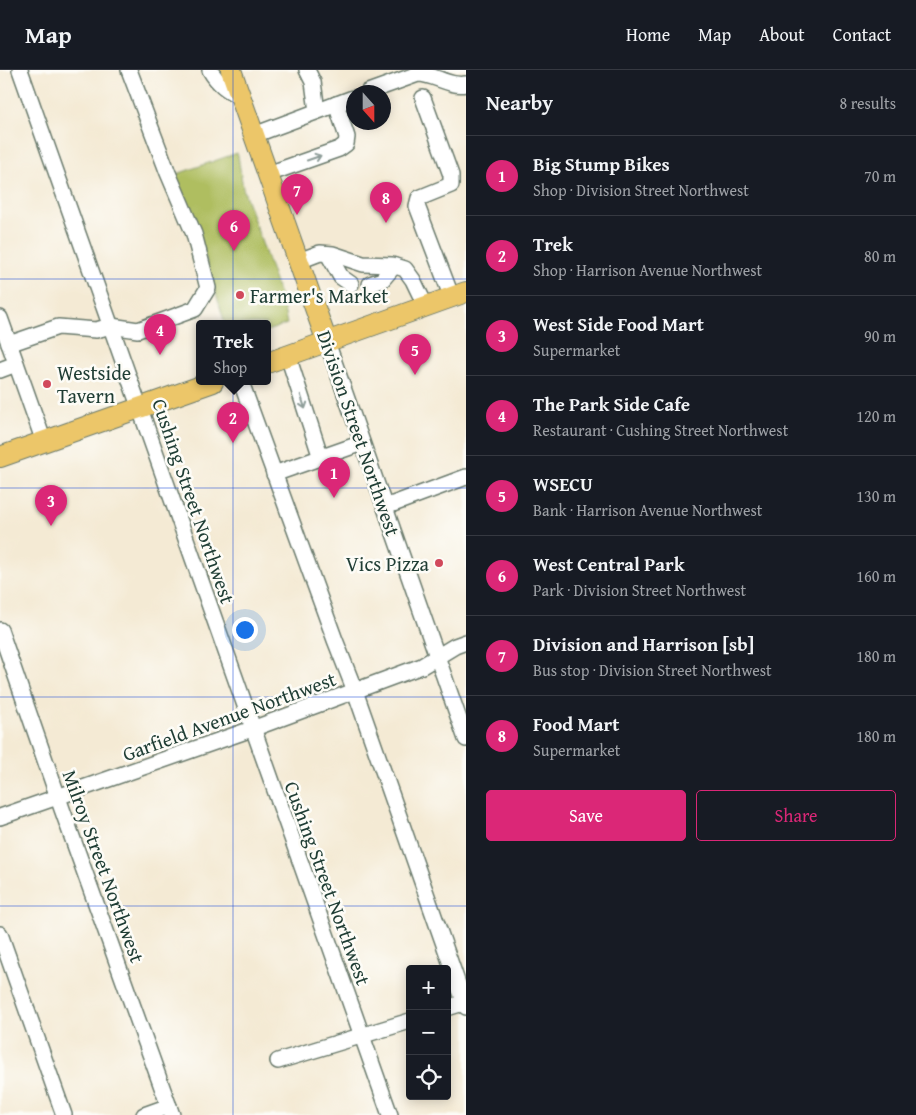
<!DOCTYPE html>
<html lang="en">
<head>
<meta charset="utf-8">
<style>
  body { margin:0; font-family:"Gentium Book Plus",serif; background:#20242c; color:#f1f3f6 }
  .controls { position:absolute; right:15px; bottom:15px; display:grid; overflow:hidden; border-radius:5px; box-shadow:0 2px 12px #0003 }
  .controls button { width:45px; height:45px; display:grid; place-items:center; padding:0; border:0; border-bottom:1px solid #363941; background:#171b24; color:#f1f3f6; font:25px sans-serif }
  .compass { position:absolute; left:346px; top:15px; width:45px; height:45px; border-radius:50%; background:#171b24; box-shadow:0 2px 12px #0003; rotate:159deg }
  .you { position:absolute; left:244px; top:559px; width:18px; height:18px; margin:-12px; border:4px solid #fff; border-radius:50%; background:#1a73e8; box-shadow:0 0 0 8px #1a73e833 }
  .badge { display:grid; place-items:center; width:32px; height:32px; border-radius:50%; background:#db2777; color:#fff; font-size:16px; font-weight:700 }
  .pin { position:absolute; translate:-50% -41px; filter:drop-shadow(0 1px 2px #0008) }
  .pin::after { content:''; position:absolute; top:26px; width:18px; height:15px; background:inherit; clip-path:polygon(0 0,100% 0,50% 100%) }
  .popup { position:absolute; left:196px; top:250px; width:75px; height:65px; box-sizing:border-box; display:grid; place-content:center; border-radius:5px; background:#171b24; filter:drop-shadow(0 1px 4px #0005); font-size:16px; white-space:nowrap; color:#9ea1a6 }
  .popup b { font-size:19px; color:#f1f3f6 }
  .popup::after { content:''; position:absolute; left:50%; top:100%; margin-left:-10px; border:10px solid transparent; border-top-color:#171b24 }
  .list { margin:0; padding:0; list-style:none }
  h2 { display:flex; justify-content:space-between; align-items:center; height:65px; margin:0; padding:0 20px; font-size:21px }
  h2 small { font-size:16px; font-weight:400; color:#9ea1a6 }
  .list li { display:grid; grid-template-columns:32px 1fr auto; gap:15px; align-items:center; box-sizing:border-box; height:80px; padding:0 20px; border-top:1px solid #363941 }
  .list b { display:block; font-size:19px; white-space:nowrap }
  .list p { margin:0; font-size:16px; white-space:nowrap; color:#9ea1a6 }
  .list em { font-size:16px; font-style:normal; color:#9ea1a6 }
  .actions { display:flex; gap:10px; padding:15px 20px }
  .actions a { flex:1; padding:11px 0; border:1px solid #db2777; border-radius:5px; text-align:center; font-size:18px; color:#db2777 }
  .actions .main { background:#db2777; color:#fff }
  .icon { flex:none; width:28px; height:28px; fill:none; stroke:currentColor; stroke-width:2; stroke-linecap:round; stroke-linejoin:round }
  .map { position:relative; flex:none; width:466px; height:1045px; overflow:hidden }
  header { display:flex; align-items:center; gap:30px; box-sizing:border-box; height:70px; padding:0 25px; background:#171b24; border-bottom:1px solid #363941 }
  header strong { font-size:24px }
  nav { display:flex; gap:28px; margin-inline-start:auto; font-size:18px }
  main { display:flex }
  aside { flex:1; background:#171b24 }
  .map>svg:first-child { display:block }
  .green { fill:#afbe60; stroke:#677e4a }
  .lines { fill:none; stroke-linecap:round; stroke-linejoin:round }
  .minor-casing { stroke:#6a7a6c; stroke-width:18 }
  .major-casing { stroke:#6a7a6c; stroke-width:22 }
  .minor { stroke:#fff; stroke-width:15 }
  .major { stroke:#ecc669; stroke-width:20 }
  .oneway { stroke:#8f9e9a }
  .grid { fill:none; stroke:#1d4ed8; stroke-width:1; stroke-opacity:0.55 }
  .poi-dot { fill:#d1495b; stroke:#fdfcf7; stroke-width:2 }
  .labels { text-anchor:middle; dominant-baseline:central; stroke-width:5; stroke-linejoin:round; paint-order:stroke }
  .poi-label { font-size:20px; fill:#1f3d34; stroke:#fdfcf7; text-anchor:start }
  .street-label { font-size:20px; fill:#1f3d34; stroke:#fdfcf7 }
</style>
</head>
<body>
<header>
<strong>Map</strong>
<nav><a>Home</a><a>Map</a><a>About</a><a>Contact</a></nav>
</header>
<main>
<div class="map">
<svg width="466" height="1045" viewBox="0 0 466 1045">
  <rect width="100%" height="100%" fill="#fdfcf7"/>
  <filter id="ink" filterUnits="userSpaceOnUse"><feTurbulence type="fractalNoise" baseFrequency=".02" numOctaves="2"/><feDisplacementMap in="SourceGraphic" scale="10" xChannelSelector="R" yChannelSelector="G"/><feConvolveMatrix kernelMatrix="1 2 1 2 8 2 1 2 1" color-interpolation-filters="sRGB"/></filter>
  <filter id="wash" filterUnits="userSpaceOnUse"><feTurbulence type="fractalNoise" baseFrequency=".0096" numOctaves="4" result="noise"/><feDisplacementMap in="SourceGraphic" scale="20" xChannelSelector="R" yChannelSelector="G"/><feGaussianBlur stdDeviation="1.12" result="paint"/><feColorMatrix in="noise" values="0 0 0 0 0 0 0 0 0 0 0 0 0 0 0 0 0 1.4 0 .05"/><feComposite in="paint" operator="in"/></filter>
  <g filter="url(#wash)">
    <rect width="100%" height="100%" fill="#f4ead4"/>
    <!-- green -->
    <path class="green" d="M237,83l1,2 5,33 40,116 4,20 -20,7v-7h-42l-29,-99 -22,-50z"/>
  </g>
  <g filter="url(#ink)">
    <g class="lines">
      <defs>
        <g id="minor">
          <path d="M20,0l370,1045"/>
          <path d="M210,0c8,14 17,20 31,27"/>
          <path d="M307,0l6,12 4,29"/>
          <path d="M368,22l50,-18c17,0 30,13 48,10"/>
          <path d="M423,28l28,77v10l-32,13 -2,8 35,92"/>
          <path d="M254,65l99,-37"/>
          <path d="M268,104l71,-25 7,-5 1,-7 -11,-33"/>
          <path d="M328,184l13,23 10,7"/>
          <path d="M299,191l21,-8 13,1 30,10 29,1 13,4 8,11 13,27"/>
          <path d="M370,214l12,-4 12,-14"/>
          <path d="M0,248l44,124"/>
          <path d="M327,272l139,397"/>
          <path d="M9,274l49,-17 38,3 15,-4 27,4 57,-21 13,-21 -14,-54 -26,-61 -39,-103"/>
          <path d="M288,286l33,102"/>
          <path d="M0,300l16,-6"/>
          <path d="M241,312l94,258 20,51 111,316"/>
          <path d="M274,404l88,-31"/>
          <path d="M385,437l81,-30"/>
          <path d="M0,560l62,179 110,306"/>
          <path d="M0,747l252,-88 170,-63 33,-20 11,-4"/>
          <path d="M0,864l64,181"/>
          <path d="M447,938l19,-6"/>
          <path d="M278,991l132,-40"/>
          <path d="M144,1045l25,-9"/>
        </g>
        <g id="major">
          <path d="M231,0l96,272"/>
          <path d="M267,293l199,-71"/>
          <path d="M0,387l213,-75"/>
        </g>
      </defs>
      <!-- minor casing -->
      <use href="#minor" class="minor-casing"/>
      <!-- major casing -->
      <use href="#major" class="major-casing"/>
      <!-- minor -->
      <use href="#minor" class="minor"/>
      <!-- major -->
      <use href="#major" class="major"/>
    </g>
    <!-- one-way arrows -->
    <defs><path id="oneway-shaft" d="M-6 0H5M1.5-3L5.5 0L1.5 3" fill="none" stroke-width="1.6" stroke-linecap="round" stroke-linejoin="round" transform="scale(1.25)"/></defs>
    <g class="oneway">
      <use href="#oneway-shaft" transform="translate(314 88) rotate(-19)"/>
      <use href="#oneway-shaft" transform="translate(303 332) rotate(72)"/>
    </g>
  </g>
  <!-- grid -->
  <path class="grid" d="M233,0v1045M0,209h466M0,418h466M0,627h466M0,836h466"/>
  <!-- markers -->
  <g class="poi-dot">
    <circle cx="240" cy="225" r="5"/>
    <circle cx="47" cy="314" r="5"/>
    <circle cx="439" cy="493" r="5"/>
  </g>
  <g class="labels">
    <!-- poi labels -->
    <g class="poi-label">
      <text x="250" y="225">Farmer's Market</text>
      <text x="57" y="302">Westside<tspan x="57" dy="23">Tavern</tspan></text>
      <text x="429" y="493" text-anchor="end">Vics Pizza</text>
    </g>
    <!-- street labels -->
    <g class="street-label">
      <text transform="translate(359 363) rotate(71)">Division Street Northwest</text>
      <text transform="translate(194 431) rotate(71)">Cushing Street Northwest</text>
      <text transform="translate(229 646) rotate(-20)">Garfield Avenue Northwest</text>
      <text transform="translate(104 796) rotate(70)">Milroy Street Northwest</text>
      <text transform="translate(328 813) rotate(70)">Cushing Street Northwest</text>
    </g>
  </g>
</svg>
<div class="controls">
<button>+</button>
<button>−</button>
<button><svg class="icon" aria-label="locate" viewBox="0 0 24 24"><circle cx="12" cy="12" r="6"/><path d="M12 2v4M12 18v4M2 12h4M18 12h4"/></svg></button>
</div>
<svg class="compass" viewBox="-18 -18 36 36"><path d="M0-13l5 13h-10z" fill="#e53935"/><path d="M0 13l5-13h-10z" fill="#9ea1a6"/></svg>
<div class="you"></div>
<div class="pin badge" style="left:334px;top:428px">1</div>
<div class="pin badge" style="left:233px;top:373px">2</div>
<div class="popup"><b>Trek</b>Shop</div>
<div class="pin badge" style="left:51px;top:456px">3</div>
<div class="pin badge" style="left:160px;top:285px">4</div>
<div class="pin badge" style="left:415px;top:305px">5</div>
<div class="pin badge" style="left:234px;top:181px">6</div>
<div class="pin badge" style="left:297px;top:145px">7</div>
<div class="pin badge" style="left:386px;top:153px">8</div>
</div>
<aside>
<h2>Nearby<small>8 results</small></h2>
<ul class="list">
<li><span class="badge">1</span><div><b>Big Stump Bikes</b><p>Shop · Division Street Northwest</p></div><em>70 m</em></li>
<li><span class="badge">2</span><div><b>Trek</b><p>Shop · Harrison Avenue Northwest</p></div><em>80 m</em></li>
<li><span class="badge">3</span><div><b>West Side Food Mart</b><p>Supermarket</p></div><em>90 m</em></li>
<li><span class="badge">4</span><div><b>The Park Side Cafe</b><p>Restaurant · Cushing Street Northwest</p></div><em>120 m</em></li>
<li><span class="badge">5</span><div><b>WSECU</b><p>Bank · Harrison Avenue Northwest</p></div><em>130 m</em></li>
<li><span class="badge">6</span><div><b>West Central Park</b><p>Park · Division Street Northwest</p></div><em>160 m</em></li>
<li><span class="badge">7</span><div><b>Division and Harrison [sb]</b><p>Bus stop · Division Street Northwest</p></div><em>180 m</em></li>
<li><span class="badge">8</span><div><b>Food Mart</b><p>Supermarket</p></div><em>180 m</em></li>
</ul>
<div class="actions"><a class="main">Save</a><a>Share</a></div>
</aside>
</main>
</body>
</html>
